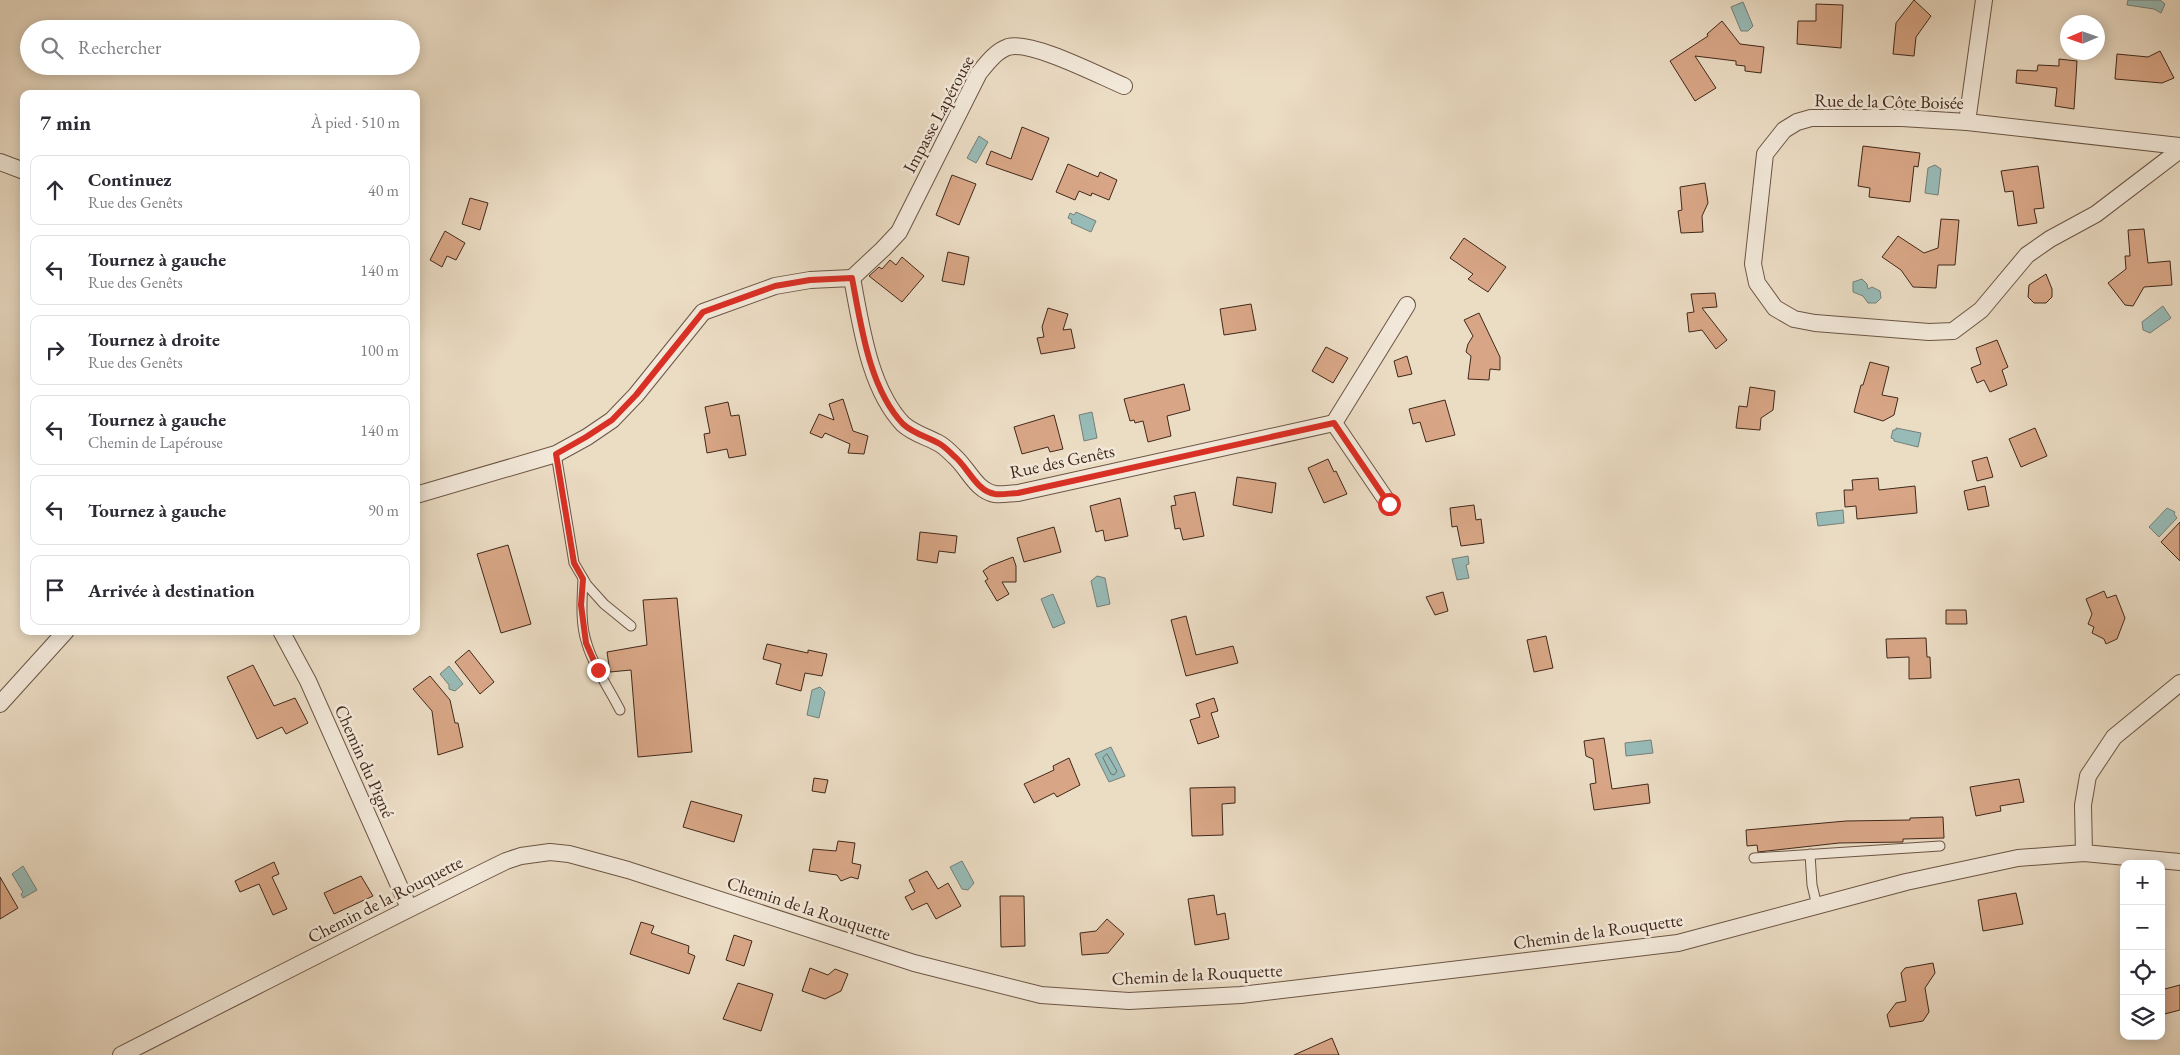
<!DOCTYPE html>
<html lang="fr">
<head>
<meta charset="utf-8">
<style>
  body { margin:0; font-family:"EB Garamond",serif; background:#f2f2f3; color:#2b2b33 }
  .controls { position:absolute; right:15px; bottom:15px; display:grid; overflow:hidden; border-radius:10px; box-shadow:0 2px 12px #0003 }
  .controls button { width:45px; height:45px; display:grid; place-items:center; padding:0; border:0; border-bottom:1px solid #e1e1e2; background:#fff; color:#2b2b33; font:25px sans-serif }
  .compass { position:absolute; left:2060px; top:15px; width:45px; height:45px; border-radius:50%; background:#fff; box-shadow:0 2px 12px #0003; rotate:268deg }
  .stop { position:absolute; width:15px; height:15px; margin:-11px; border:4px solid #d93025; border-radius:50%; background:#fff }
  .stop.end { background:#d93025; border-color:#fff; box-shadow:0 1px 5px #0008 }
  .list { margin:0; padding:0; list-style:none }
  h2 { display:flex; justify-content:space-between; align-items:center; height:65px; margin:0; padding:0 20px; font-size:21px }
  h2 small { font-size:16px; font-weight:400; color:#7c7c81 }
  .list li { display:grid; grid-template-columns:32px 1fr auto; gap:15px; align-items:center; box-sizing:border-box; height:70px; margin:0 10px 10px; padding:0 10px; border:1px solid #e1e1e2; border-radius:10px }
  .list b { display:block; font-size:19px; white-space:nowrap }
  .list p { margin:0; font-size:16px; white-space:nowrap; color:#7c7c81 }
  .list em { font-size:16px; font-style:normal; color:#7c7c81 }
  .icon { flex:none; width:28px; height:28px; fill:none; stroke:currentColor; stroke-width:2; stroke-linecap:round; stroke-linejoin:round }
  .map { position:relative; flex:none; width:2180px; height:1055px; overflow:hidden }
  .search { position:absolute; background:#fff; box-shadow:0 2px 12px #0003; left:20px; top:20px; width:400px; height:55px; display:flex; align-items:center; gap:12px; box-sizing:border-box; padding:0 18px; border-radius:28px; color:#7c7c81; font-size:19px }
  .panel { position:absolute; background:#fff; box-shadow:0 2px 12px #0003; left:20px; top:90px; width:400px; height:545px; border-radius:10px }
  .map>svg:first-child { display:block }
  .water { fill:#98bbb7; stroke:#758078 }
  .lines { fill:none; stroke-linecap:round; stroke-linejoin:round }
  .shore { stroke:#6c7268; stroke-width:1 }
  .building { fill:#d8a686; stroke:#41281a }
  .lane-casing { stroke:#6c5544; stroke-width:11 }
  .street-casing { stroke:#6c5544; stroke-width:18 }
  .lane { stroke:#f2e8d9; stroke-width:9 }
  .street { stroke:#f2e8d9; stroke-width:16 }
  .route { stroke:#d93025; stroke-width:6 }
  .labels { text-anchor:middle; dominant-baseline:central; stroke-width:5; stroke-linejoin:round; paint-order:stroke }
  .street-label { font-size:18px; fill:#41281a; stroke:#f2e8d9 }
</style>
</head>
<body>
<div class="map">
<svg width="2180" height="1055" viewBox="0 0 2180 1055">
  <rect width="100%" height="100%" fill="#ebdcc4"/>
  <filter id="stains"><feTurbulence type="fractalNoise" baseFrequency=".004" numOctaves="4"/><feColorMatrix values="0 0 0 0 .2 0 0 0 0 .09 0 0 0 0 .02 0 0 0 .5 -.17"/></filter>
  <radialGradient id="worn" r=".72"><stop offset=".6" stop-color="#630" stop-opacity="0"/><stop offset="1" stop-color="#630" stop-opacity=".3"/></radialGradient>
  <!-- water -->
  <g class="water">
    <path d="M2128,0h32l5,4 -4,9 -7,-4 -27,-4z"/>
    <path d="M1743,2l10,24 -5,5h-7l-10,-24z"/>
    <path d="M979,136l9,6 -12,21 -9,-5z"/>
    <path d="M1935,165l6,4 -3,26 -13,-2 3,-25z"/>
    <path d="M1076,212l20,9 -5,11 -20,-9 1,-3 -4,-2 2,-5 4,2z"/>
    <path d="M1862,279l5,5 1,5 4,-2 8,4 1,7 -5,5h-8l-5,-7 -10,-4v-10z"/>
    <path d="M2163,306l8,12 -21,15 -7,-3 -1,-8z"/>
    <path d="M1092,412l5,26 -13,3 -5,-26z"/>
    <path d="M1896,428l25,5 -3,14 -24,-6v-2l-3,-1 2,-8h3z"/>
    <path d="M2167,508l8,4 -1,2 3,4 -18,19 -10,-10z"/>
    <path d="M1843,510l1,13 -26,3 -2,-13z"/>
    <path d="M1468,556l1,8 -3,1 3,13 -12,2 -5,-21z"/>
    <path d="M1097,576l8,2 5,26 -13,3 -6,-26z"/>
    <path d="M1053,594l12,29 -12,5 -12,-29z"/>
    <path d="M449,666l14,18 -8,7 -6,-2v-4l-9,-11z"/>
    <path d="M820,687l5,5 -6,26 -12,-3 5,-25z"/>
    <path d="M1651,740l2,13 -27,3 -1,-13z"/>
    <path d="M1111,747l14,29 -16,6 -14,-28z"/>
    <path d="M962,861l12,22 -6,7 -6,-1 -12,-22z"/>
    <path d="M23,866l14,24 -14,8 -2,-4 2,-2 -11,-18z"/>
  </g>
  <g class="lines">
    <!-- shore -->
    <path class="shore" d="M1107,754l10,17 -3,4 -3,-1 -8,-16z"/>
  </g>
  <!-- building -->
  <g class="building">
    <path d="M1914,0l17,16 -15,21 -2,19 -21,-2 3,-31z"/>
    <path d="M1816,4l27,1 -2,43 -44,-4 1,-23h18z"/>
    <path d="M1722,21l18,23 24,3 -3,26 -16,-2v-5l-9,-1v-4l-41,-5 21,32 -21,13 -25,-40 38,-25 -1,-2z"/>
    <path d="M2160,51l14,27 -12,5 -47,-4 2,-25 31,3z"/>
    <path d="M2059,59l18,2 -3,48 -19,-3 2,-18 -41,-5 1,-13 20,1 1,-6 21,1z"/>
    <path d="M1022,127l27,11 -17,42 -46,-16 5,-13 20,8z"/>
    <path d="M1863,146l57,7 -2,14 -4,-1 -4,36 -41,-5 1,-9 -12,-2z"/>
    <path d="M1068,164l30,13 2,-5 17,8 -8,20 -17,-7 -1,3 -12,-5 -4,9 -19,-8z"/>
    <path d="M2038,166l6,42 -10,1 3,14 -19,3 -5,-35 -8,1 -4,-21z"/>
    <path d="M952,175l24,9 -17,41 -23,-10z"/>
    <path d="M1705,183l3,20 -6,13 1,16 -22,1 -3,-22 4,-1 -2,-23z"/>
    <path d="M470,198l18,5 -8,27 -18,-6z"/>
    <path d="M1941,219l18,1 -4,45h-17l-2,23 -23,-1 -12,-17 -19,-13 16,-21 26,17 14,-5z"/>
    <path d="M2144,229l4,34 22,-2 2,24 -28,2 -11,19 -8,-1 -17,-22 18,-14 -1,-13h5l-2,-26z"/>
    <path d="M445,231l20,12 -9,17 -9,-4 -5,11 -12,-7z"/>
    <path d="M1464,238l42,29 -18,25 -20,-13 5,-5 -23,-16z"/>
    <path d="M948,252l21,5 -5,28 -22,-4z"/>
    <path d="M902,257l22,19 -22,26 -33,-26 10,-9 3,2 8,-9 6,5z"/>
    <path d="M2046,274l6,15v8l-6,6h-12l-6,-6 1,-12z"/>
    <path d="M1715,293l2,14 -15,1 25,32 -11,9 -14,-19 -13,2 -2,-19 7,-1 -3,-18z"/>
    <path d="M1251,304l5,26 -32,5 -4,-26z"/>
    <path d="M1048,308l20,6 -5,16 8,-1 4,19 -34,6 -4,-16 7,-1 -2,-10z"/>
    <path d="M1479,313l21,44v13l-10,-1 -1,11 -21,-1 3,-23 -5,-4 2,-8 5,-8 -9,-16z"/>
    <path d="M1997,340l11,27 -6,3 5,15 -17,7 -6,-12 -7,3 -6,-15 10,-4 -5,-16z"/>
    <path d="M1326,347l22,11 -15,25 -21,-12z"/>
    <path d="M1407,356l5,18 -14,3 -4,-16z"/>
    <path d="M1870,362l19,5 -7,28 16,3 -4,17 -11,6 -29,-9 7,-27h2z"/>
    <path d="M1184,384l6,26 -23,6 4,20 -23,6 -5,-21 -8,2 -1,-3 -4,1 -6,-22z"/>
    <path d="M1750,387l25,4 -2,19 -12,8 -1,12 -24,-2 3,-22 8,1z"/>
    <path d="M843,399l10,32 15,5 -4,18 -16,-1 2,-9 -25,-11 -3,5 -12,-5 9,-19 15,6 -5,-16z"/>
    <path d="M1445,400l10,35 -29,7 -6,-20 -7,2 -4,-15z"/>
    <path d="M728,402l3,14 8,-1 7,40 -17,3 -2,-9 -20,4 -3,-19 6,-1 -5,-26z"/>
    <path d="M1054,415l9,34 -13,3 -2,-5 -26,7 -8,-27z"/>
    <path d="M2035,428l12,28 -26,11 -12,-28z"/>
    <path d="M1987,457l6,20 -16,4 -5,-20z"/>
    <path d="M1328,459l6,13 2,-1 11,23 -23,9 -16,-35z"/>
    <path d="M1237,477l39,6 -4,30 -39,-8z"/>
    <path d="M1878,478l1,12 36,-4 2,27 -60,6 -1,-13 -11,1 -1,-17h9l-1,-10z"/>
    <path d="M1985,486l4,20 -21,4 -4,-19z"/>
    <path d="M1195,492l9,44 -21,4 -3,-12 -5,1 -4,-23 5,-1 -2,-9z"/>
    <path d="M1120,498l8,38 -23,5 -2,-11 -7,2 -6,-26z"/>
    <path d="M1474,505l2,15 5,-1 3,24 -23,3 -4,-20 -5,1 -2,-19z"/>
    <path d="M2180,522v39l-19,-19z"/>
    <path d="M1054,527l7,25 -37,10 -7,-24z"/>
    <path d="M920,532l37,4 -2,17 -16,-2 -2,12 -20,-3z"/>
    <path d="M508,545l23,79 -30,9 -24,-79z"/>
    <path d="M1013,557l3,9v16h-14l7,12 -12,7 -12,-20 3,-2 -5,-8 7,-5z"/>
    <path d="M2104,591l3,7 9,-3 9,23 -8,21 -11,5 -2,-5 -12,-6 2,-6 -6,-3 4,-10 -6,-15z"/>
    <path d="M1443,592l5,19 -13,4 -9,-18z"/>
    <path d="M677,598l15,154 -54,5 -7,-87 -21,2 -3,-20 40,-7 -4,-45z"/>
    <path d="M1946,610h20l1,14h-21z"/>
    <path d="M1186,616l10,39 37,-9 5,17 -52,13 -15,-56z"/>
    <path d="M1546,636l7,32 -19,4 -7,-32z"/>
    <path d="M1926,638l1,19h3l1,21 -22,1v-22l-22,1 -1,-19z"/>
    <path d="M767,644l41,9v-3l19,4 -5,22 -17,-3 -4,18 -25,-7 5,-20 -18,-5z"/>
    <path d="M469,650l25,32 -14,12 -25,-32z"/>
    <path d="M253,665l21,41 21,-8 13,25 -22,11 -4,-7 -25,12 -30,-62z"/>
    <path d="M430,676l20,24 5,23h3l5,24 -25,8 -6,-44 -19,-22z"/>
    <path d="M1214,698l4,13 -7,2 8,24 -21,7 -8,-24 10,-3 -4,-13z"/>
    <path d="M1604,738l8,51 36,-5 2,19 -56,7 -4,-26 6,-1 -3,-24 -7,-3 -2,-15z"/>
    <path d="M1069,758l11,27 -23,12 -3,-4 -20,10 -10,-19 30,-14 -1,-4z"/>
    <path d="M814,778l14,2 -3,13 -13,-2z"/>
    <path d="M2019,779l5,23 -24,4 1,5 -25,5 -6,-29z"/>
    <path d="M1235,787v16l-13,1 1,31 -31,1 -2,-48z"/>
    <path d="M691,801l51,14 -8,27 -51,-15z"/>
    <path d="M1943,817l1,21 -41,1v3l-64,1 -81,9 -1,-7 -10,1 -1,-16 100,-9 64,-1v-2z"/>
    <path d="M838,841l17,2 -3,20 9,2 -3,14 -7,-2 -10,4 -4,-6 -28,-4 4,-22 23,2z"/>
    <path d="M274,862l5,12 -7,3 15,32 -14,6 -14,-31 -19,8 -5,-11z"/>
    <path d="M927,871l11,18 10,-6 13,23 -25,13 -9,-16 -15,7 -7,-13 10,-5 -6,-12z"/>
    <path d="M361,876l12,20 -39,18 -10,-21z"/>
    <path d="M0,877l18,31 -18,11z"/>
    <path d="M2016,893l7,31 -40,7 -5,-31z"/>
    <path d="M1214,895l3,20 8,-2 4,26 -34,6 -7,-46z"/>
    <path d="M1000,896h24l1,50 -24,1z"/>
    <path d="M1107,919l17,15 -16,19 -26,2 -2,-22 16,-2z"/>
    <path d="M641,922l13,4 -3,7 38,13 -1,7 7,3 -6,18 -59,-20z"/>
    <path d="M734,935l18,6 -8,25 -18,-6z"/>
    <path d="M1933,963l2,10 -10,15 4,24 -6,9 -33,6 -3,-12 9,-12 10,-2 -5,-28 4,-5z"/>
    <path d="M810,968l18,7 7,-6 13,5 -7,17 -16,8 -23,-8z"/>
    <path d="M738,983l35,11 -12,37 -38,-12z"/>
    <path d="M2180,985v25l-19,5v-25z"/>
    <path d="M1332,1038l7,17h-45z"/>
  </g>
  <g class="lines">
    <defs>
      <g id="lane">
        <path d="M556,454l18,109 13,22 17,19 27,22"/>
        <path d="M583,579c-1,21 -3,45 4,65 7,24 22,44 33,66"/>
        <path d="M1810,854l2,31 5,21"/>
        <path d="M1754,858l186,-12"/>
      </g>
      <g id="street">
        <path d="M1967,122l17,-122"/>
        <path d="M2180,146l-213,-24 -65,-4h-91l-14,4 -13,8 -19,24 -12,110 4,19 18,25 19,11 21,4 114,9 24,-1 28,-21 46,-55 23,-16 46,-25 84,-64"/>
        <path d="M0,162l24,9"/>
        <path d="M852,278l31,-29 16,-17 80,-159c8,-10 17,-22 29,-26 23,-7 92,29 116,39"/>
        <path d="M416,495l140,-41 31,-17 25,-17 24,-25 67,-83 72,-26 35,-6 42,-2c9,47 17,110 51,146 11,10 25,13 37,20 5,3 10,8 14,12 14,12 22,35 41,38 8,1 16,-1 23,-1l316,-70"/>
        <path d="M1389,504l-55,-81 73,-118"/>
        <path d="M281,631l27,50 101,227"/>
        <path d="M0,704l66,-73"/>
        <path d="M2084,853l-1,-48 5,-29 26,-39 66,-54"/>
        <path d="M121,1055c128,-65 256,-131 385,-194l15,-5 29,-4 19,2 59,16 286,93 127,32 88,6 112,-6 437,-52 228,-61 112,-24 66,-5 96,9"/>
      </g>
    </defs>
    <!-- lane casing -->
    <use href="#lane" class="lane-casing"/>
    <!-- street casing -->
    <use href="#street" class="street-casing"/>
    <!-- lane -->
    <use href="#lane" class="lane"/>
    <!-- street -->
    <use href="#street" class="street"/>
  </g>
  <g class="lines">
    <!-- route -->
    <path class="route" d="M598,670l-12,-27 -5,-38 2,-26 -9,-16 -18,-109 30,-17 26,-17 24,-25 67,-83 72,-26 35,-6 42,-2c9,47 17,110 51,146 11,10 25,13 37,20 5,3 10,8 14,12 14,11 22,35 41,38 8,1 16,-1 23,-1l316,-70 55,81"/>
  </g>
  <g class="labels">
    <!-- street labels -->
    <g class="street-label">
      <text transform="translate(1889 101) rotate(1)">Rue de la Côte Boisée</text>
      <text transform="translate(938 114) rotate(-62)">Impasse Lapérouse</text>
      <text transform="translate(1062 461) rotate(-12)">Rue des Genêts</text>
      <text transform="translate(365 761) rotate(66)">Chemin du Pigné</text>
      <text transform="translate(385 899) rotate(-27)">Chemin de la Rouquette</text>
      <text transform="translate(809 908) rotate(18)">Chemin de la Rouquette</text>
      <text transform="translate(1598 931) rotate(-8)">Chemin de la Rouquette</text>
      <text transform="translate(1197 974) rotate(-3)">Chemin de la Rouquette</text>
    </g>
  </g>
  <rect width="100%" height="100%" filter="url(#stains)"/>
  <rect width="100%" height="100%" fill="url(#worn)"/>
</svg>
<div class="controls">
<button>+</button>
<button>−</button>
<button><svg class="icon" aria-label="locate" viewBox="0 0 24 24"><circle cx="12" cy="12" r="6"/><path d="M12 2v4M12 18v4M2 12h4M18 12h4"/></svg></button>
<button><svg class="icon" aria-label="layers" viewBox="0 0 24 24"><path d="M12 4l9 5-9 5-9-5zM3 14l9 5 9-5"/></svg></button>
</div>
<svg class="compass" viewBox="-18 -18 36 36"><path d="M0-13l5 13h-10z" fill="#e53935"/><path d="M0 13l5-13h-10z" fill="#7c7c81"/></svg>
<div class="stop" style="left:1389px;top:504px"></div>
<div class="stop end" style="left:598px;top:670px"></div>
<div class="search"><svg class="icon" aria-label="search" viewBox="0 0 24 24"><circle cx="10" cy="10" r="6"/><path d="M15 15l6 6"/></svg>Rechercher</div>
<section class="panel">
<h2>7 min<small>À pied · 510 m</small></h2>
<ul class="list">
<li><svg class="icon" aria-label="ahead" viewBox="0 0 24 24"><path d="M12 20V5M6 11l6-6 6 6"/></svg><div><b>Continuez</b><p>Rue des Genêts</p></div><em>40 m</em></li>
<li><svg class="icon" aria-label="left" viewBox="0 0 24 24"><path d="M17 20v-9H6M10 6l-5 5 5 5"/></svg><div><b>Tournez à gauche</b><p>Rue des Genêts</p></div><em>140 m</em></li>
<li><svg class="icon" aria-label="right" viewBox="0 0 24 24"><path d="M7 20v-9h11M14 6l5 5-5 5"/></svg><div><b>Tournez à droite</b><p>Rue des Genêts</p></div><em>100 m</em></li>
<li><svg class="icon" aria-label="left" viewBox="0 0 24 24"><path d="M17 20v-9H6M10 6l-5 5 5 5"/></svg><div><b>Tournez à gauche</b><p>Chemin de Lapérouse</p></div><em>140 m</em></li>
<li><svg class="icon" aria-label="left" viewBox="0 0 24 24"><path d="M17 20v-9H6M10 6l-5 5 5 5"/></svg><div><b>Tournez à gauche</b></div><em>90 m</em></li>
<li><svg class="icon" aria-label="arrive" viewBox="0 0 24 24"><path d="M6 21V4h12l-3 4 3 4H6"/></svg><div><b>Arrivée à destination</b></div></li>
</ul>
</section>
</div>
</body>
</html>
